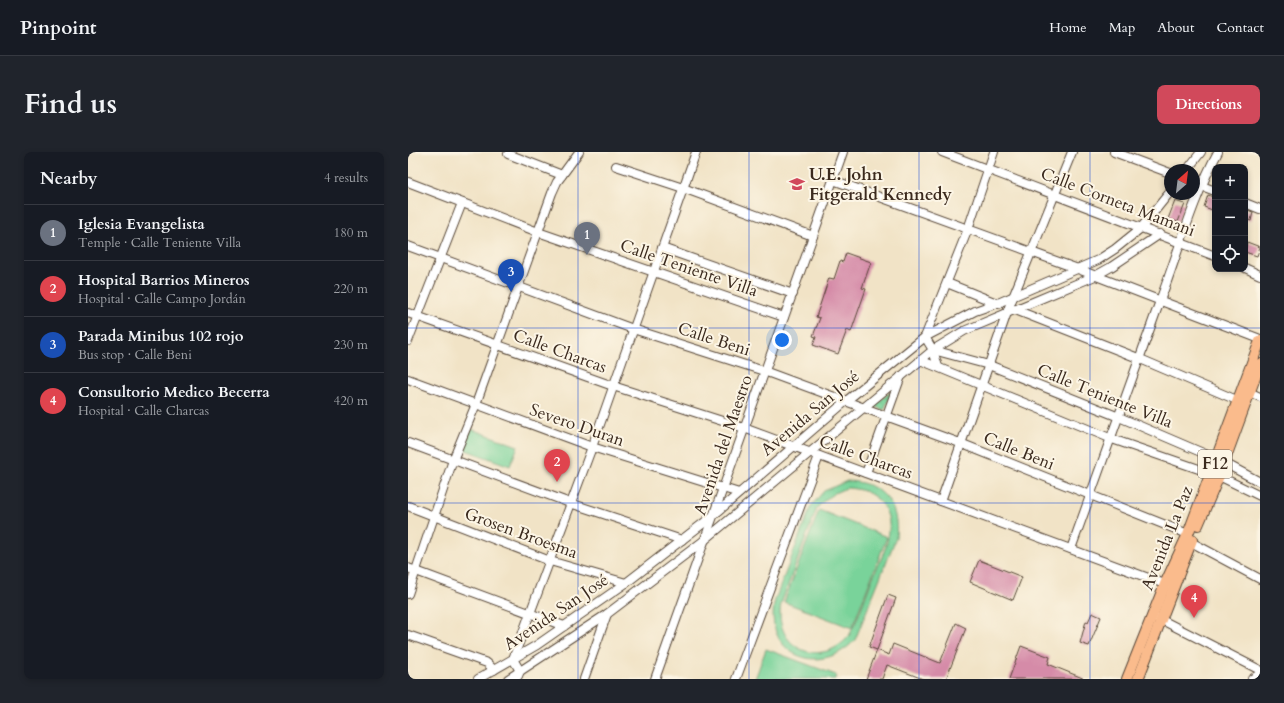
<!DOCTYPE html>
<html lang="en">
<head>
<meta charset="utf-8">
<style>
  body { margin:0; font-family:Cardo,serif; background:#20242c; color:#f1f3f6 }
  .controls { position:absolute; right:12px; top:12px; display:grid; overflow:hidden; border-radius:8px; box-shadow:0 2px 6px #0003 }
  .controls button { width:36px; height:36px; display:grid; place-items:center; padding:0; border:0; border-bottom:1px solid #363941; background:#171b24; color:#f1f3f6; font:20px sans-serif }
  .compass { position:absolute; left:756px; top:12px; width:36px; height:36px; border-radius:50%; background:#171b24; box-shadow:0 2px 6px #0003; rotate:28deg }
  .you { position:absolute; left:374px; top:188px; width:14px; height:14px; margin:-10px; border:3px solid #fff; border-radius:50%; background:#1a73e8; box-shadow:0 0 0 6px #1a73e833 }
  .badge { display:grid; place-items:center; width:26px; height:26px; border-radius:50%; background:#d1495b; color:#fff; font-size:13px; font-weight:700 }
  .pin { position:absolute; translate:-50% -33px; filter:drop-shadow(0 1px 2px #0008) }
  .pin::after { content:''; position:absolute; top:21px; width:14px; height:12px; background:inherit; clip-path:polygon(0 0,100% 0,50% 100%) }
  .list { margin:0; padding:0; list-style:none }
  h2 { display:flex; justify-content:space-between; align-items:center; height:52px; margin:0; padding:0 16px; font-size:17px }
  h2 small { font-size:13px; font-weight:400; color:#9ea1a6 }
  .list li { display:grid; grid-template-columns:26px 1fr auto; gap:12px; align-items:center; box-sizing:border-box; height:56px; padding:0 16px; border-top:1px solid #363941 }
  .list b { display:block; font-size:15px; white-space:nowrap }
  .list p { margin:0; font-size:13px; white-space:nowrap; color:#9ea1a6 }
  .list em { font-size:13px; font-style:normal; color:#9ea1a6 }
  .icon { flex:none; width:22px; height:22px; fill:none; stroke:currentColor; stroke-width:2; stroke-linecap:round; stroke-linejoin:round }
  .map { position:relative; flex:none; width:852px; height:527px; overflow:hidden; border-radius:8px }
  header { display:flex; align-items:center; gap:24px; box-sizing:border-box; height:56px; padding:0 20px; background:#171b24; border-bottom:1px solid #363941 }
  header strong { font-size:19px }
  nav { display:flex; gap:22px; margin-inline-start:auto; font-size:14px }
  .intro { display:flex; align-items:center; justify-content:space-between; box-sizing:border-box; height:96px; padding:0 24px }
  h1 { margin:0; font-size:28px }
  .button { padding:10px 18px; border-radius:8px; background:#d1495b; color:#fff; font-size:14px; font-weight:700 }
  main { display:flex; gap:24px; padding:0 24px }
  aside { flex:1; background:#171b24; border-radius:8px; box-shadow:0 2px 6px #0003 }
  .map>svg:first-child { display:block }
  .green { fill:url(#green-dots); stroke:#5a7e5c }
  .pitch { fill:#79d39a; stroke:#5a7e5c; fill-rule:evenodd }
  .building { fill:#d58ba8 }
  .lines { fill:none; stroke-linecap:round; stroke-linejoin:round }
  .minor-casing { stroke:#564637; stroke-width:10 }
  .major-casing { stroke:#564637; stroke-width:12 }
  .minor { stroke:#fff; stroke-width:8 }
  .major { stroke:#fabb8c; stroke-width:10 }
  .grid { fill:none; stroke:#1d4ed8; stroke-width:1; stroke-opacity:0.55 }
  .labels { text-anchor:middle; dominant-baseline:central; stroke-width:4; stroke-linejoin:round; paint-order:stroke }
  .shield { fill:#fcf5e5; stroke:#75675a; stroke-width:1 }
  .shield-label { font-size:16px; font-weight:bold; fill:#3b2a1e }
  .poi-label { font-size:17px; font-weight:bold; fill:#3b2a1e; stroke:#fcf5e5; text-anchor:start }
  .street-label { font-size:17px; fill:#3b2a1e; stroke:#fcf5e5 }
</style>
</head>
<body>
<header>
<strong>Pinpoint</strong>
<nav><a>Home</a><a>Map</a><a>About</a><a>Contact</a></nav>
</header>
<div class="intro"><h1>Find us</h1><a class="button">Directions</a></div>
<main>
<aside>
<h2>Nearby<small>4 results</small></h2>
<ul class="list">
<li><span class="badge" style="background:#6b7280">1</span><div><b>Iglesia Evangelista</b><p>Temple · Calle Teniente Villa</p></div><em>180 m</em></li>
<li><span class="badge" style="background:#e0444e">2</span><div><b>Hospital Barrios Mineros</b><p>Hospital · Calle Campo Jordán</p></div><em>220 m</em></li>
<li><span class="badge" style="background:#1a4fb4">3</span><div><b>Parada Minibus 102 rojo</b><p>Bus stop · Calle Beni</p></div><em>230 m</em></li>
<li><span class="badge" style="background:#e0444e">4</span><div><b>Consultorio Medico Becerra</b><p>Hospital · Calle Charcas</p></div><em>420 m</em></li>
</ul>
</aside>
<div class="map">
<svg width="852" height="527" viewBox="0 0 852 527">
  <defs>
    <pattern id="green-dots" width="8" height="8" patternUnits="userSpaceOnUse"><rect width="8" height="8" fill="#79d39a"/><path d="M2 2h.1M6 6h.1" fill="none" stroke="#6ab584" stroke-width="1.8" stroke-linecap="round"/></pattern>
  </defs>
  <rect width="100%" height="100%" fill="#fcf5e5"/>
  <filter id="ink" filterUnits="userSpaceOnUse"><feTurbulence type="fractalNoise" baseFrequency=".025" numOctaves="2"/><feDisplacementMap in="SourceGraphic" scale="8" xChannelSelector="R" yChannelSelector="G"/><feConvolveMatrix kernelMatrix="1 2 1 2 8 2 1 2 1" color-interpolation-filters="sRGB"/></filter>
  <filter id="wash" filterUnits="userSpaceOnUse"><feTurbulence type="fractalNoise" baseFrequency=".012" numOctaves="4" result="noise"/><feDisplacementMap in="SourceGraphic" scale="16" xChannelSelector="R" yChannelSelector="G"/><feGaussianBlur stdDeviation="0.9" result="paint"/><feColorMatrix in="noise" values="0 0 0 0 0 0 0 0 0 0 0 0 0 0 0 0 0 1.4 0 .05"/><feComposite in="paint" operator="in"/></filter>
  <g filter="url(#wash)">
    <rect width="100%" height="100%" fill="#f1e3c6"/>
    <!-- green -->
    <path class="green" d="M484,239l-8,19 -11,-4z"/>
    <!-- pitch -->
    <g class="pitch">
      <path d="M63,277l47,17 -8,20 -47,-17z"/>
      <path d="M439,329c35,1 53,23 49,57l-41,102c-36,39 -93,14 -80,-40l36,-94 13,-15zM439,336c14,1 24,4 33,14 21,24 1,55 -9,80 -7,18 -13,37 -22,54 -29,34 -76,12 -68,-32l36,-96c9,-10 17,-16 30,-20z"/>
      <path d="M411,358l68,27 -35,91 -68,-26z"/>
      <path d="M358,497l70,26 -1,4h-80z"/>
    </g>
    <g id="blocks">
      <!-- building -->
      <g class="building">
        <path d="M800,43l7,3v13l-11,-4z"/>
        <path d="M767,49l10,3 -7,18 -10,-3z"/>
        <path d="M837,57l8,3 -2,9 -6,-2z"/>
        <path d="M839,90l13,5 -3,9 -12,-4z"/>
        <path d="M438,101l25,9 -9,26 4,1 -15,43 -4,-2 -9,24 -25,-9 3,-8 -3,-1 7,-18 -4,-1 13,-39 5,1 6,-18 3,1z"/>
        <path d="M571,408l43,17 -9,23 -43,-18z"/>
        <path d="M480,443l8,3 -19,52 -8,-3z"/>
        <path d="M684,461l9,4 -12,29 -9,-3 6,-22 2,1z"/>
        <path d="M548,471l10,5 -20,51h-23l-36,-14 -5,14h-16l11,-29 12,5 4,-11 47,19z"/>
        <path d="M613,494l29,11 -2,7 37,15h-76z"/>
      </g>
    </g>
  </g>
  <g filter="url(#ink)">
    <use href="#blocks" fill-opacity="0" stroke="#564637" stroke-width="1"/>
    <g class="lines">
      <defs>
        <g id="minor">
          <path d="M534,0l273,104"/>
          <path d="M706,0l56,21"/>
          <path d="M100,2l54,21"/>
          <path d="M208,14l67,22 130,48"/>
          <path d="M779,18l14,-18"/>
          <path d="M425,28l245,89 182,70"/>
          <path d="M0,30l130,50 246,85"/>
          <path d="M786,31l21,8"/>
          <path d="M837,51l15,6"/>
          <path d="M0,94l225,83 131,42 122,45 74,27 228,91"/>
          <path d="M254,96l131,46"/>
          <path d="M837,116l15,7"/>
          <path d="M539,131l52,21"/>
          <path d="M605,157l125,49 101,43"/>
          <path d="M0,161l205,73 131,42 426,158"/>
          <path d="M0,189l54,-138"/>
          <path d="M525,198l56,15 130,52 98,42 43,23"/>
          <path d="M512,208l192,79 107,37 41,20"/>
          <path d="M530,215l-5,-17 -8,-13 43,-108 26,-77"/>
          <path d="M0,227l184,68 147,46"/>
          <path d="M837,238l15,7"/>
          <path d="M0,291l162,60 112,37"/>
          <path d="M458,321l35,-97"/>
          <path d="M533,349l68,-194 63,-155"/>
          <path d="M0,354l142,55 76,22"/>
          <path d="M783,390l69,37"/>
          <path d="M663,397c30,-84 60,-167 90,-251 18,-48 32,-100 57,-146"/>
          <path d="M0,416l156,58"/>
          <path d="M0,442l45,-134 23,-56 76,-211 5,-11 22,-30"/>
          <path d="M748,465l104,53"/>
          <path d="M0,483l79,28 7,7"/>
          <path d="M110,524l2,-5 -7,-12 79,-212 104,-295"/>
          <path d="M70,527l59,-34 89,-62 88,-68 131,-113 80,-65 50,-26 23,-8 100,-43 17,-11 26,-21 29,-36"/>
          <path d="M100,527l99,-65 99,-75 227,-189 31,-19 131,-55 16,-9 49,-33"/>
          <path d="M176,527l23,-65"/>
          <path d="M247,527l188,-527"/>
          <path d="M328,527l83,-223"/>
          <path d="M844,527l8,-5"/>
        </g>
        <g id="major">
          <path d="M790,373l21,-49 41,-112"/>
          <path d="M719,527l38,-95 23,-50 72,-193"/>
          <path d="M730,527l54,-139"/>
        </g>
      </defs>
      <!-- minor casing -->
      <use href="#minor" class="minor-casing"/>
      <!-- major casing -->
      <use href="#major" class="major-casing"/>
      <!-- minor -->
      <use href="#minor" class="minor"/>
      <!-- major -->
      <use href="#major" class="major"/>
    </g>
  </g>
  <!-- grid -->
  <path class="grid" d="M170,0v527M341,0v527M511,0v527M682,0v527M0,176h852M0,351h852"/>
  <!-- icons -->
  <defs>
    <symbol id="school-bare" viewBox="-9 -9 18 18"><path d="M0-5L7-2L0 1L-7-2ZM-4 1L0 2.5L4 1V4Q0 6-4 4Z" fill="#d1495b" stroke="#fcf5e5" stroke-width="2.5" paint-order="stroke"/></symbol>
  </defs>
  <g fill-rule="evenodd">
    <use href="#school-bare" x="378" y="21" width="22" height="22"/>
  </g>
  <g class="labels">
    <!-- shield labels -->
    <rect class="shield" x="790" y="298" width="34" height="28" rx="3"/>
    <g class="shield-label">
      <text x="807" y="312">F12</text>
    </g>
    <!-- poi labels -->
    <g class="poi-label">
      <text x="401" y="22">U.E. John<tspan x="401" dy="20">Fitgerald Kennedy</tspan></text>
    </g>
    <!-- street labels -->
    <g class="street-label">
      <text transform="translate(710 50) rotate(21)">Calle Corneta Mamani</text>
      <text transform="translate(281 116) rotate(19)">Calle Teniente Villa</text>
      <text transform="translate(306 187) rotate(18)">Calle Beni</text>
      <text transform="translate(152 199) rotate(20)">Calle Charcas</text>
      <text transform="translate(697 244) rotate(22)">Calle Teniente Villa</text>
      <text transform="translate(402 261) rotate(-40)">Avenida San José</text>
      <text transform="translate(169 273) rotate(19)">Severo Duran</text>
      <text transform="translate(315 293) rotate(-71)">Avenida del Maestro</text>
      <text transform="translate(611 299) rotate(22)">Calle Beni</text>
      <text transform="translate(458 305) rotate(20)">Calle Charcas</text>
      <text transform="translate(113 381) rotate(20)">Grosen Broesma</text>
      <text transform="translate(759 386) rotate(-68)">Avenida La Paz</text>
      <text transform="translate(148 460) rotate(-34)">Avenida San José</text>
    </g>
  </g>
</svg>
<div class="controls">
<button>+</button>
<button>−</button>
<button><svg class="icon" aria-label="locate" viewBox="0 0 24 24"><circle cx="12" cy="12" r="6"/><path d="M12 2v4M12 18v4M2 12h4M18 12h4"/></svg></button>
</div>
<svg class="compass" viewBox="-18 -18 36 36"><path d="M0-13l5 13h-10z" fill="#e53935"/><path d="M0 13l5-13h-10z" fill="#9ea1a6"/></svg>
<div class="you"></div>
<div class="pin badge" style="left:179px;top:103px;background:#6b7280">1</div>
<div class="pin badge" style="left:149px;top:330px;background:#e0444e">2</div>
<div class="pin badge" style="left:103px;top:140px;background:#1a4fb4">3</div>
<div class="pin badge" style="left:786px;top:466px;background:#e0444e">4</div>
</div>
</main>
</body>
</html>
